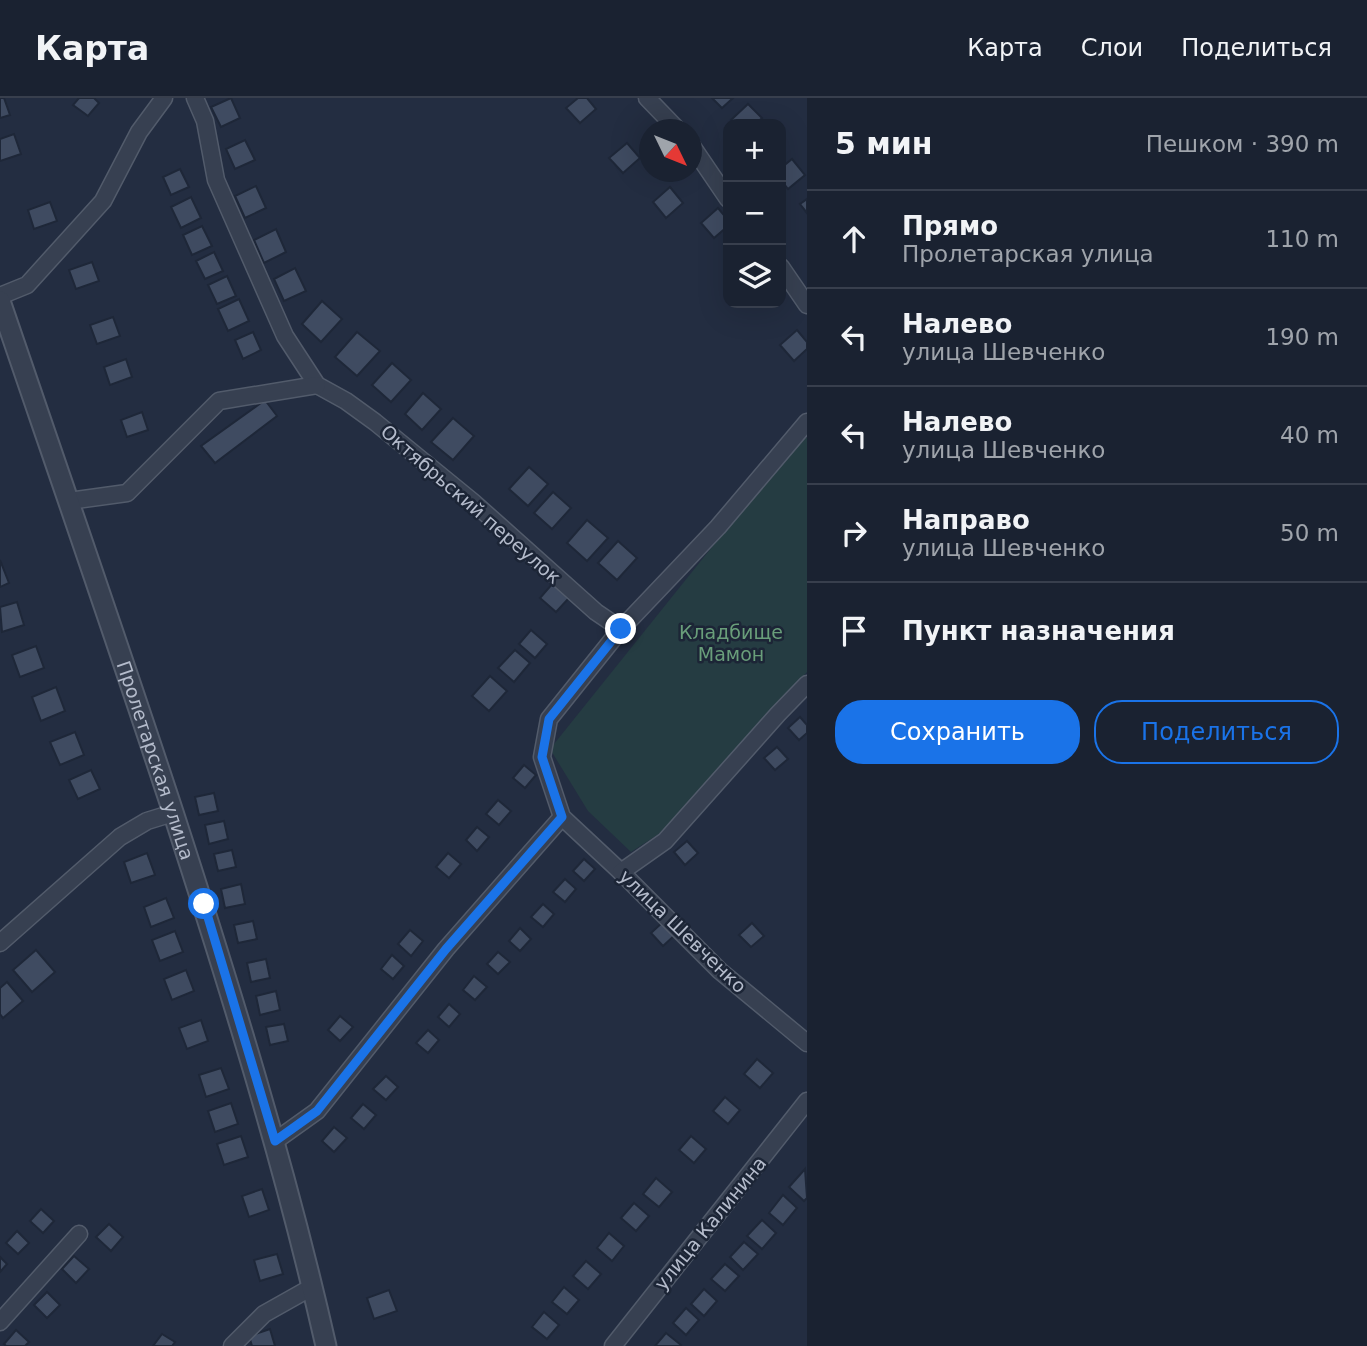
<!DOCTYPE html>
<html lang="ru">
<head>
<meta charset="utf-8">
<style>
  body { margin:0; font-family:"DejaVu Sans",sans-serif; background:#272f3d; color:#f1f3f6 }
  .controls { position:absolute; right:21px; top:21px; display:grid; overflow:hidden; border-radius:14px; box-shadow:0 7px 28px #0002 }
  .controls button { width:63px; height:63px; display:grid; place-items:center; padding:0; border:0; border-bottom:2px solid #383f4d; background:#1a2231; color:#f1f3f6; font:35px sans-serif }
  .compass { position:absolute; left:639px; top:21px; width:63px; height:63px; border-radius:50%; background:#1a2231; box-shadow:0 7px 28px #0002; rotate:133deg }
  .stop { position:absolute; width:21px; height:21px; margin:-16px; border:5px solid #1a73e8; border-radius:50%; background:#fff }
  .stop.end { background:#1a73e8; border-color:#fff; box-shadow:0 2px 7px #0008 }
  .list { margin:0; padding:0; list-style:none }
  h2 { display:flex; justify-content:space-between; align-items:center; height:91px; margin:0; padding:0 28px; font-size:30px }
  h2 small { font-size:23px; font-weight:400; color:#9fa4ab }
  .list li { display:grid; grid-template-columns:46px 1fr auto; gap:21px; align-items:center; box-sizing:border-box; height:98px; padding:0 28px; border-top:2px solid #383f4d }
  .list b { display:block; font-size:26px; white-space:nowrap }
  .list p { margin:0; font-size:23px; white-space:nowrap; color:#9fa4ab }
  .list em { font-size:23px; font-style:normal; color:#9fa4ab }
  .actions { display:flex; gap:14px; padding:21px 28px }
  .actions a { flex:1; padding:16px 0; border:2px solid #1a73e8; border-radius:28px; text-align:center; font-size:24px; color:#1a73e8 }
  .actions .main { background:#1a73e8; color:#fff }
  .icon { flex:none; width:38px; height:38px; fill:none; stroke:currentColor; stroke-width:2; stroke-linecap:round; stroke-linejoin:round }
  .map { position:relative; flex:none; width:807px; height:1248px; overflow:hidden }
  header { display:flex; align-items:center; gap:42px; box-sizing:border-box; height:98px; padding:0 35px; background:#1a2231; border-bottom:2px solid #383f4d }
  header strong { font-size:33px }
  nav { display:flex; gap:38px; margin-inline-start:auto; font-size:24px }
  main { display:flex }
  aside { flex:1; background:#1a2231 }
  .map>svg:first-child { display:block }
  .green { fill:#253c42 }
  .building { fill:#3f4b61; stroke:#1e2738; stroke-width:2 }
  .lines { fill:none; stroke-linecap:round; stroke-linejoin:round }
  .minor-casing { stroke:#525b6b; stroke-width:19 }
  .tertiary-casing { stroke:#525b6b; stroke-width:23 }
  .minor { stroke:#374051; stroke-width:16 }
  .tertiary { stroke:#374051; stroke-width:19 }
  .route { stroke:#1a73e8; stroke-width:9 }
  .labels { text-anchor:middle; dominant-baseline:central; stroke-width:5; stroke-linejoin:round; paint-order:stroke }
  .street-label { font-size:19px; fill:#b4bbcb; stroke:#1c2536 }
  .park-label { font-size:19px; fill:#699e7a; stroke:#1c2536 }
</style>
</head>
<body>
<header>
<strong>Карта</strong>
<nav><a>Карта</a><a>Слои</a><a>Поделиться</a></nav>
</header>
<main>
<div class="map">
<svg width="807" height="1248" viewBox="0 0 807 1248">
  <rect width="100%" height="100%" fill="#232d41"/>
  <!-- green -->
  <path class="green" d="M801,338l6,2v234l-145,160 -31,20 -43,-41 -38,-62z"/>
  <!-- building -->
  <g class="building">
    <path d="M0,0h4l6,17 -10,3z"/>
    <path d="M79,0h15l5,5 -11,13 -15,-11z"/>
    <path d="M231,0l9,20 -19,9 -10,-20z"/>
    <path d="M578,0h9l9,11 -16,14 -14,-15z"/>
    <path d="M712,0h21l-11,10z"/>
    <path d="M748,6l14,14 -6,6h-21l-4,-4z"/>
    <path d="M14,36l7,20 -21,7v-22z"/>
    <path d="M245,42l10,20 -20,9 -9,-20z"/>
    <path d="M627,45l13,15 -17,15 -14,-15z"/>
    <path d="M792,61l13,16 -17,14 -7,-9v-12z"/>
    <path d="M180,71l9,18 -18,8 -8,-18z"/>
    <path d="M256,88l10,22 -21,10 -10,-22z"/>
    <path d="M670,89l13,16 -17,15 -13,-16z"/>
    <path d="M191,99l10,21 -20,10 -10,-21z"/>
    <path d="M807,101v14l-7,-9z"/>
    <path d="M50,104l7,19 -23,8 -6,-19z"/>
    <path d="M718,110l10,12v6l-14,12 -13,-15z"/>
    <path d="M202,128l10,20 -20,9 -9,-20z"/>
    <path d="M276,131l10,23 -22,11 -10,-23z"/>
    <path d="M214,154l9,19 -18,8 -9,-18z"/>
    <path d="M92,164l7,19 -23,8 -7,-19z"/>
    <path d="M295,170l11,23 -22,10 -10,-22z"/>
    <path d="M227,178l9,20 -19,8 -9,-19z"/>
    <path d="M239,201l10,22 -21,10 -10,-22z"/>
    <path d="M322,203l20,18 -21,23 -19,-18z"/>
    <path d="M113,219l7,19 -23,8 -7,-19z"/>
    <path d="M797,232l10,12v7l-13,12 -14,-16z"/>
    <path d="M253,234l8,18 -18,9 -8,-19z"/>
    <path d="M357,234l23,19 -23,25 -22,-19z"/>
    <path d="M126,261l6,18 -22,8 -6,-18z"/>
    <path d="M392,265l19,17 -20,22 -19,-17z"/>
    <path d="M423,295l18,16 -19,21 -17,-16z"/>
    <path d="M265,302l12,16 -62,47 -14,-17z"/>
    <path d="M142,314l6,18 -21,7 -6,-17z"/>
    <path d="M453,320l21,18 -21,24 -22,-18z"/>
    <path d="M529,369l19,17 -20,22 -19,-17z"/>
    <path d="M553,394l18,16 -19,21 -18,-16z"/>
    <path d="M587,422l21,18 -21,23 -20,-18z"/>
    <path d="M618,443l19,17 -20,22 -19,-17z"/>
    <path d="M0,462l9,23 -9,4z"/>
    <path d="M553,485l16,15 -13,14 -16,-14z"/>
    <path d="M17,504l7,23 -22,7 -2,-25z"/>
    <path d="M531,532l16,14 -12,14 -16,-14z"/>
    <path d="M36,548l8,22 -24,9 -8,-22z"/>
    <path d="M515,552l15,13 -16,19 -16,-14z"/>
    <path d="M490,578l17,15 -18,20 -17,-15z"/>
    <path d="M56,589l9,24 -24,10 -9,-24z"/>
    <path d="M800,619l7,8v8l-8,7 -11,-12z"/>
    <path d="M75,634l9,23 -24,10 -10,-23z"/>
    <path d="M777,649l11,12 -13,11 -11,-12z"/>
    <path d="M524,667l12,10 -11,13 -12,-10z"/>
    <path d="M91,672l9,19 -22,10 -9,-19z"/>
    <path d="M214,695l4,18 -19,4 -4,-18z"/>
    <path d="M498,702l13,11 -12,14 -13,-11z"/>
    <path d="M224,723l4,18 -19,5 -4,-19z"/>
    <path d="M477,729l12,10 -12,14 -11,-11z"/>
    <path d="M687,743l11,12 -13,12 -11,-13z"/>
    <path d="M232,752l4,17 -18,4 -4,-17z"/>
    <path d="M147,755l8,22 -24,8 -7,-21z"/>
    <path d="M448,755l13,11 -12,14 -13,-11z"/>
    <path d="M584,761l11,10 -11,12 -11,-10z"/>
    <path d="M565,781l11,10 -11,13 -12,-10z"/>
    <path d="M241,786l4,20 -20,4 -4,-19z"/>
    <path d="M166,800l8,20 -23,9 -7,-20z"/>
    <path d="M543,806l11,10 -11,13 -12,-10z"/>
    <path d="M253,823l4,18 -19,4 -4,-18z"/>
    <path d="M664,823l12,13 -13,12 -12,-13z"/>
    <path d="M752,825l12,13 -13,11 -12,-12z"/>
    <path d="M520,830l11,11 -11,12 -11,-10z"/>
    <path d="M410,832l13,11 -12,15 -13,-12z"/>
    <path d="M175,833l8,21 -23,9 -8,-21z"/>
    <path d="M36,852l19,22 -23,20 -19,-22z"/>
    <path d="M498,854l12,10 -12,12 -11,-10z"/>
    <path d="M392,857l12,11 -11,13 -12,-10z"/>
    <path d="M266,861l4,19 -19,4 -4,-19z"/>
    <path d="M186,872l8,21 -22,9 -8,-21z"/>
    <path d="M474,878l13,11 -12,13 -12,-10z"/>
    <path d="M7,884l16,19 -20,17 -3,-4v-26z"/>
    <path d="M276,893l4,19 -20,5 -4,-19z"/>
    <path d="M449,906l11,10 -11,13 -11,-10z"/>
    <path d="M340,918l13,11 -13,14 -12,-11z"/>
    <path d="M201,922l7,21 -21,8 -8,-21z"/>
    <path d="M284,926l4,17 -18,4 -4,-18z"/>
    <path d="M428,932l11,10 -11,13 -12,-10z"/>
    <path d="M757,961l16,14 -13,15 -16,-14z"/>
    <path d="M221,970l8,21 -23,8 -7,-22z"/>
    <path d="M386,978l12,11 -12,13 -13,-11z"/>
    <path d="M725,999l15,13 -12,14 -15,-13z"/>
    <path d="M231,1005l7,21 -23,8 -7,-21z"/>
    <path d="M363,1006l13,11 -12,14 -13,-11z"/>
    <path d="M334,1029l13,11 -13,14 -12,-11z"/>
    <path d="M241,1038l7,21 -24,8 -7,-21z"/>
    <path d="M691,1038l15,13 -12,14 -15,-13z"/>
    <path d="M805,1071l2,29 -3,3 -15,-14z"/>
    <path d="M656,1080l16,14 -13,15 -16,-13z"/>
    <path d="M262,1091l7,21 -20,7 -7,-21z"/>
    <path d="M783,1097l14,13 -14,17 -14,-12z"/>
    <path d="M634,1105l15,13 -13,15 -15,-13z"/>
    <path d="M41,1111l13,12 -11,12 -13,-12z"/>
    <path d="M762,1122l14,13 -14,16 -15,-13z"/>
    <path d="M109,1126l14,13 -12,14 -15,-14z"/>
    <path d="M17,1133l12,12 -11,11 -12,-11z"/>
    <path d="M609,1135l15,13 -12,15 -15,-13z"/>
    <path d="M744,1144l14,12 -15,16 -13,-13z"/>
    <path d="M277,1156l6,20 -23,7 -6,-21z"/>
    <path d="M74,1158l15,13 -13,14 -14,-14z"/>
    <path d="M0,1159l7,7 -7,8z"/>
    <path d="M586,1163l15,13 -13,15 -15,-13z"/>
    <path d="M725,1166l14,12 -14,15 -14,-12z"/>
    <path d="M564,1189l15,13 -12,14 -15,-12z"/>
    <path d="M704,1191l13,12 -13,15 -13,-12z"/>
    <path d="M389,1192l8,21 -23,8 -7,-21z"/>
    <path d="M47,1194l13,13 -13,13 -13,-13z"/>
    <path d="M686,1210l13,12 -13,15 -13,-12z"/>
    <path d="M544,1214l15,13 -12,14 -15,-12z"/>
    <path d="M270,1231l5,17h-23l-3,-10z"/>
    <path d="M16,1232l13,12 -4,4h-19l-2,-2z"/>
    <path d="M666,1235l15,12 -1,1h-25z"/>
    <path d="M162,1236l13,8 -3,4h-19z"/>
  </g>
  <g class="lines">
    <defs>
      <g id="minor">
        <path d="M195,0l10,23 11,59 69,156 32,49 29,16 29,21 98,80 123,110 25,17"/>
        <path d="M647,0l31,32"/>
        <path d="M692,48l36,53"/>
        <path d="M781,169l26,38"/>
        <path d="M0,198l27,-11 76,-84 36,-69 25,-34"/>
        <path d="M807,324l-89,105 -97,102 -72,90 -7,38 20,60 59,55 99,99 87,72"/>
        <path d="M69,403l58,-8 92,-92 98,-16"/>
        <path d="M621,774l44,-31 113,-127 29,-30"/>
        <path d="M0,845l120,-106 27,-16 26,-8"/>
        <path d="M275,1043l42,-30 129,-162 116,-132"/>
        <path d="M0,1224l79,-88"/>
        <path d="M232,1248l32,-32 48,-27"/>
        <path d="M613,1248l194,-245"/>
      </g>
      <g id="tertiary">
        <path id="s1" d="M0,203c58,170 117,340 173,511 57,176 112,353 153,534"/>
      </g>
    </defs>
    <!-- minor casing -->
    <use href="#minor" class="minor-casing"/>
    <!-- tertiary casing -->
    <use href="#tertiary" class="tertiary-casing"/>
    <!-- minor -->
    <use href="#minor" class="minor"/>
    <!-- tertiary -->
    <use href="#tertiary" class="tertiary"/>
  </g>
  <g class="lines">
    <!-- route -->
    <path class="route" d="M204,806l71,237 42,-30 129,-162 116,-132 -20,-60 7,-38 72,-90"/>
  </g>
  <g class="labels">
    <!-- street labels -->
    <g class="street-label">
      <text transform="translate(471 406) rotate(41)">Октябрьский переулок</text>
      <text stroke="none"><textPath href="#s1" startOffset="485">Пролетарская улица</textPath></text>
      <text transform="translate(683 833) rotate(44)">улица Шевченко</text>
      <text transform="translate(710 1125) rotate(-51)">улица Калинина</text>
    </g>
    <!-- park labels -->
    <g class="park-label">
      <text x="731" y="534">Кладбище<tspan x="731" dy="22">Мамон</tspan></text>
    </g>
  </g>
</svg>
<div class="controls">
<button>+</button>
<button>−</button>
<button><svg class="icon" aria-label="layers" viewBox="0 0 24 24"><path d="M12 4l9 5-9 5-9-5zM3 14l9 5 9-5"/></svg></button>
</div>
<svg class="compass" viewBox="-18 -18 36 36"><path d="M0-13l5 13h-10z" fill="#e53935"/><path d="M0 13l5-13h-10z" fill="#9fa4ab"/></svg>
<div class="stop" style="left:204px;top:806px"></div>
<div class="stop end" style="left:621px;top:531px"></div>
</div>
<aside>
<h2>5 мин<small>Пешком · 390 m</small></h2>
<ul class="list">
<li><svg class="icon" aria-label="ahead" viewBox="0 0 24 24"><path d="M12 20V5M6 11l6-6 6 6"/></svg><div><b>Прямо</b><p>Пролетарская улица</p></div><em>110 m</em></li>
<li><svg class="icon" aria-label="left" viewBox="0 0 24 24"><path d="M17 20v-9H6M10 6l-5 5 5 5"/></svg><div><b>Налево</b><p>улица Шевченко</p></div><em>190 m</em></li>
<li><svg class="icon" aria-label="left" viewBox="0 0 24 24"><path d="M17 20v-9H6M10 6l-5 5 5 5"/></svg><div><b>Налево</b><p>улица Шевченко</p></div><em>40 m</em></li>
<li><svg class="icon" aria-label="right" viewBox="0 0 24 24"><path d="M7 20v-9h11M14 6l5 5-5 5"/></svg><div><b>Направо</b><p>улица Шевченко</p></div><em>50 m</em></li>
<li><svg class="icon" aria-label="arrive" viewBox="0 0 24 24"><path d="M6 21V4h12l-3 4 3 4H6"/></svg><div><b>Пункт назначения</b></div></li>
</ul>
<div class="actions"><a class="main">Сохранить</a><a>Поделиться</a></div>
</aside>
</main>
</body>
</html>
